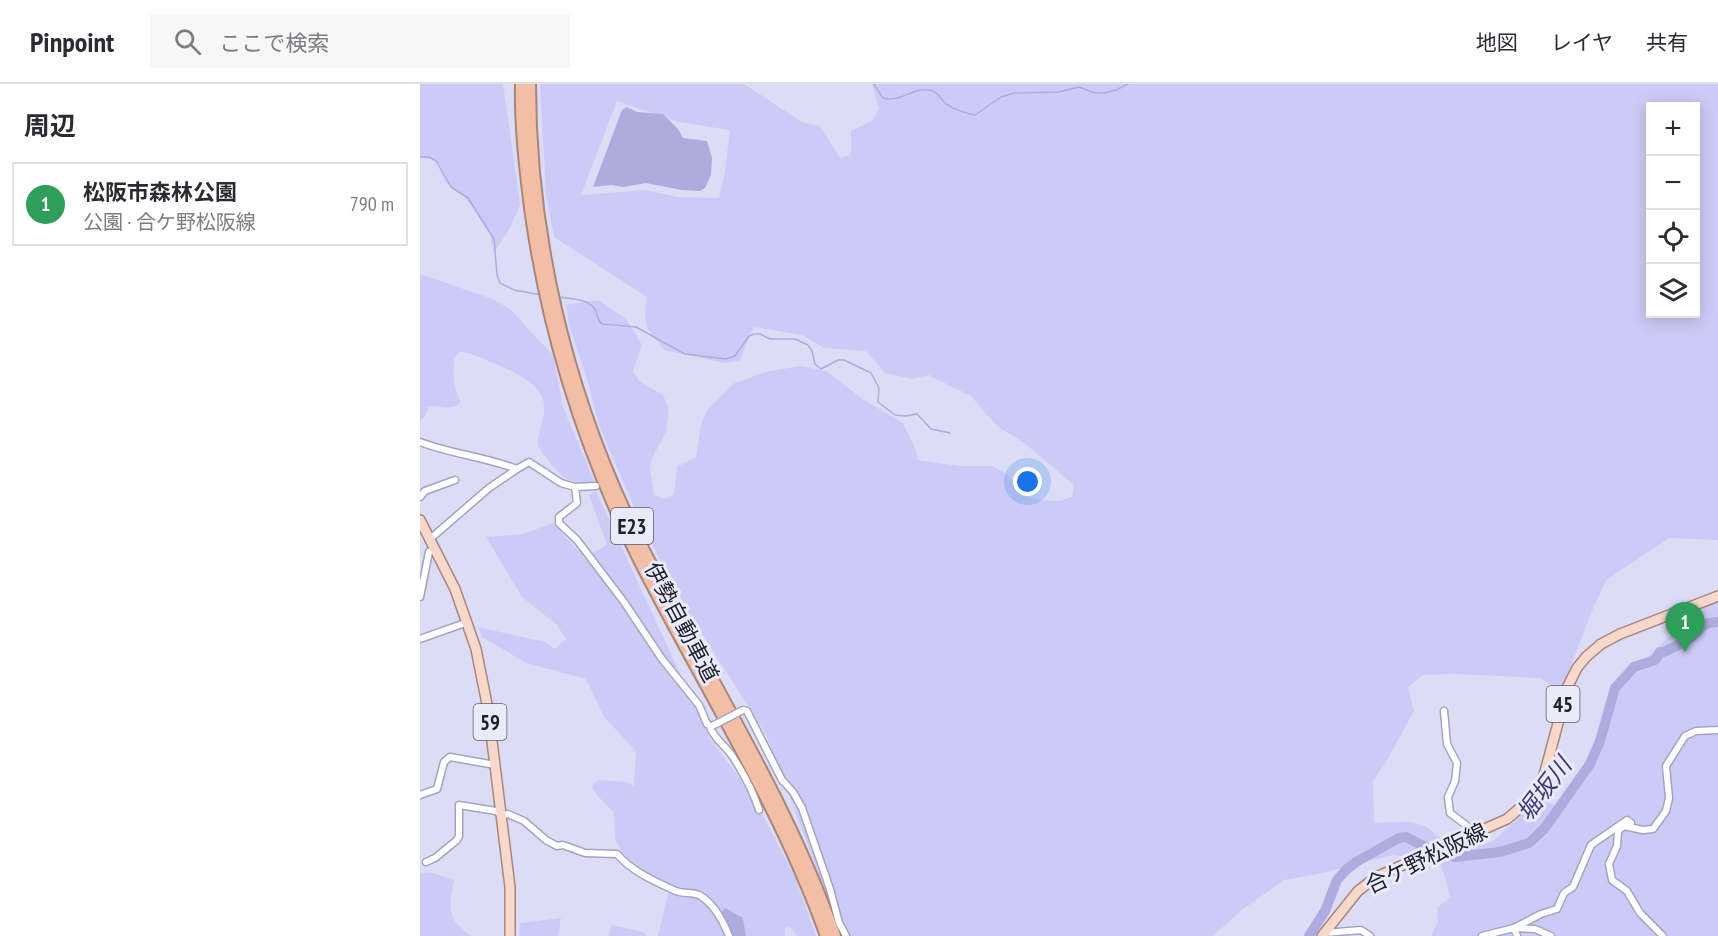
<!DOCTYPE html>
<html lang="ja">
<head>
<meta charset="utf-8">
<style>
  body { margin:0; font-family:"PT Sans Narrow","Noto Sans JP",sans-serif; background:#f7f7f7; color:#2b2b33 }
  .controls { position:absolute; right:18px; top:18px; display:grid; overflow:hidden; border-radius:0px; box-shadow:0 3px 15px #0003 }
  .controls button { width:54px; height:54px; display:grid; place-items:center; padding:0; border:0; border-bottom:2px solid #e1e1e2; background:#fff; color:#2b2b33; font:30px sans-serif }
  .you { position:absolute; left:608px; top:398px; width:21px; height:21px; margin:-15px; border:4px solid #fff; border-radius:50%; background:#1a73e8; box-shadow:0 0 0 9px #1a73e833 }
  .badge { display:grid; place-items:center; width:39px; height:39px; border-radius:50%; background:#bf5c25; color:#fff; font-size:20px; font-weight:700 }
  .pin { position:absolute; translate:-50% -50px; filter:drop-shadow(0 2px 3px #0008) }
  .pin::after { content:''; position:absolute; top:32px; width:21px; height:18px; background:inherit; clip-path:polygon(0 0,100% 0,50% 100%) }
  .list { margin:0; padding:0; list-style:none }
  h2 { display:flex; justify-content:space-between; align-items:center; height:78px; margin:0; padding:0 24px; font-size:26px }
  h2 small { font-size:20px; font-weight:400; color:#7c7c81 }
  .list li { display:grid; grid-template-columns:39px 1fr auto; gap:18px; align-items:center; box-sizing:border-box; height:84px; margin:0 12px 12px; padding:0 12px; border:2px solid #e1e1e2; border-radius:0px }
  .list b { display:block; font-size:22px; white-space:nowrap }
  .list p { margin:0; font-size:20px; white-space:nowrap; color:#7c7c81 }
  .list em { font-size:20px; font-style:normal; color:#7c7c81 }
  .icon { flex:none; width:33px; height:33px; fill:none; stroke:currentColor; stroke-width:2; stroke-linecap:round; stroke-linejoin:round }
  .map { position:relative; flex:none; width:1298px; height:852px; overflow:hidden }
  header { display:flex; align-items:center; gap:36px; box-sizing:border-box; height:84px; padding:0 30px; background:#fff; border-bottom:2px solid #e1e1e2 }
  header strong { font-size:28px }
  nav { display:flex; gap:33px; margin-inline-start:auto; font-size:21px }
  .search { width:420px; height:54px; background:#f7f7f7; display:flex; align-items:center; gap:15px; box-sizing:border-box; padding:0 21px; border-radius:0px; color:#7c7c81; font-size:22px }
  main { display:flex }
  aside { flex:1; background:#fff }
  .map>svg:first-child { display:block }
  .green { fill:#cccbf7; fill-rule:evenodd }
  .water { fill:#aeacdf }
  .lines { fill:none; stroke-linecap:round; stroke-linejoin:round }
  .stream { stroke:#aeacdf; stroke-width:1.5 }
  .river { stroke:#aeacdf; stroke-width:10 }
  .minor-casing { stroke:#a5a4be; stroke-width:9 }
  .primary-casing { stroke:#a8877a; stroke-width:12 }
  .motorway-casing { stroke:#a8877a; stroke-width:14 }
  .minor { stroke:#fff; stroke-width:6 }
  .primary { stroke:#f7d8ca; stroke-width:9 }
  .motorway { stroke:#f2bea6; stroke-width:10 }
  .minor-bridge-casing { stroke:#a5a4be; stroke-width:9; stroke-linecap:butt }
  .minor-bridge { stroke:#fff; stroke-width:6 }
  .labels { text-anchor:middle; dominant-baseline:central; stroke-width:6; stroke-linejoin:round; paint-order:stroke }
  .shield { fill:#eaeafb; stroke:#5d5d68; stroke-width:1.5 }
  .shield-label { font-size:21px; font-weight:bold; fill:#202029 }
  .street-label { font-size:22px; fill:#202029; stroke:#eaeafb }
  .water-label { font-size:24px; font-style:italic; fill:#3f3775; stroke:#eaeafb }
</style>
</head>
<body>
<header>
<strong>Pinpoint</strong>
<div class="search"><svg class="icon" aria-label="search" viewBox="0 0 24 24"><circle cx="10" cy="10" r="6"/><path d="M15 15l6 6"/></svg>ここで検索</div>
<nav><a>地図</a><a>レイヤ</a><a>共有</a></nav>
</header>
<main>
<aside>
<h2>周辺<small></small></h2>
<ul class="list">
<li><span class="badge" style="background:#2e9e5b">1</span><div><b>松阪市森林公園</b><p>公園 · 合ケ野松阪線</p></div><em>790 m</em></li>
</ul>
</aside>
<div class="map">
<svg width="1298" height="852" viewBox="0 0 1298 852">
  <rect width="100%" height="100%" fill="#dcdcf7"/>
  <!-- green -->
  <g class="green">
    <path d="M0,0h83l17,121 -11,25 -15,22 -4,-19 -25,-36 -20,-15 -5,-17 -7,-6 -13,-1z"/>
    <path d="M120,0h204l60,39 16,3 20,32 11,-3v-24l22,-11 6,-11 -7,-25h846v456l-49,-2 -63,42 -14,31 -31,80 -21,-13 -87,-4 -31,1 -14,13 6,23 -28,51 -13,19 1,42c41,-2 47,-6 77,26l22,-2 19,-5 47,-43 24,10 33,-47 27,-82 46,-43 49,-41v340h-287l7,-15 -1,-13 13,-11 -4,-17 -7,-19 -46,-6 -70,18 -39,7 -42,30 -29,26h-371l-76,-202 -85,-133 -41,-80 -41,-96 -12,-46 -17,-51 -4,-23 32,-5 28,19 16,26 -9,26 6,10 24,14 6,14 -3,23 -14,26 -2,10 4,27 12,4 8,-5 3,-27 19,-10 5,-32 6,-15 26,-26 32,-12 36,-6 25,5 38,29 39,23 14,29v8l43,6h33l14,8 15,21 18,5 19,1 13,-4 2,-12 -51,-43 -25,-15 -27,-31 -42,-21 -17,4 -27,-6 -19,-22 -42,-3 -22,-13 -48,-8 -15,34 -14,2 -61,-13c-18,-24 -22,-22 -17,-53l-93,-60 -8,-42zM197,17l61,21 52,8 -6,47 -5,21 -42,-1 -31,-7 -65,5zM1230,22h46v208h-46z"/>
    <path d="M0,190l70,24 19,10 44,47 10,52 32,76c-9,0 -20,0 -28,-4 -7,-4 -28,-27 -29,-35 0,-19 14,-36 0,-54 -14,-17 -49,-28 -69,-37l-9,-1 -6,6c-1,16 -1,30 7,44 -9,10 -20,3 -32,4l-4,10 -5,5z"/>
    <path d="M176,407l114,248 40,52 45,86 21,59h-19l-8,-10 -4,2v8h-39l-3,-18 -14,13v5h-71l11,-46 -26,-20 -16,-8 -12,-23 -1,-26 -18,-19 -4,-8 6,-6 28,2 8,4 2,-35 -32,-34 -18,-38 -60,-16 -44,-26 -4,-10 67,15 10,7 11,-10 -10,-15 -34,-27 -36,-60 37,-3 30,-11 31,34 23,-12 -18,-50z"/>
    <path d="M9,788l25,8c-5,26 -8,41 18,56h-52v-62z"/>
    <path d="M141,834l-3,18h-39l1,-13z"/>
    <path d="M191,841l33,7 2,4h-37z"/>
  </g>
  <!-- water -->
  <g class="water">
    <path d="M207,23l10,5 26,2 15,15 5,9 24,3 5,17 -1,17 -6,13 -5,3 -19,-1 -35,-7 -23,4 -12,-2 -18,2 29,-77z"/>
    <path d="M305,824l18,10 3,18h-17l-7,-24z"/>
  </g>
  <g class="lines">
    <!-- stream -->
    <g class="stream">
      <path d="M454,0l9,14c17,5 30,-11 47,-8 10,2 10,11 18,15 8,6 18,8 27,10l26,-18 13,-4 45,-1 20,-5 16,6h10l11,-3 12,-6"/>
      <path d="M0,73h9l7,4 15,26 17,11 26,41 3,36 3,8 14,7 28,5"/>
      <path d="M139,213c12,2 30,1 37,14 2,6 1,9 6,13l34,3 49,27 41,5 9,-3 14,-20 5,-2h6l10,5h25l13,6 4,6 3,13 6,5 17,-9h6l27,13 8,15 -1,14 17,13 10,1 12,-2 14,15 19,4"/>
    </g>
    <!-- river -->
    <path class="river" d="M889,852l16,-25 12,-31 9,-10 10,-8 43,-24 7,-1 35,18 14,2 45,-5 29,-9 15,-14 46,-65 10,-23 15,-53 19,-21 21,-7 5,-8h4c9,-5 19,-8 26,-14 13,-9 9,-15 28,-16"/>
    <defs>
      <g id="minor">
        <path d="M0,358c32,12 65,15 97,27l12,-7 32,21 14,4 21,-1"/>
        <path d="M155,403l2,16 -18,14v6l18,17 47,62 38,57 37,46 8,19 5,2"/>
        <path d="M0,413l5,-6 30,-11"/>
        <path d="M10,455l59,-51 28,-19"/>
        <path d="M0,513l9,-45 6,-4"/>
        <path d="M0,555l48,-17"/>
        <path d="M323,626l4,1 35,69 11,12 9,16 28,81 9,34 7,13"/>
        <path d="M1024,627l3,33 10,19 -2,18 -7,16 2,16 16,12 7,10"/>
        <path d="M290,643c4,12 16,19 23,30 11,17 20,33 26,53"/>
        <path d="M0,711l17,-6 7,-27 6,-5 45,8"/>
        <path d="M6,778l9,-4 22,-18 2,-4v-31l37,6 5,4 7,-1 16,7 22,19 11,6 6,-1 22,8 32,1c14,17 39,28 59,37 7,3 16,1 23,4 15,8 24,26 30,41"/>
        <path d="M904,849l37,-3 9,6"/>
        <path d="M1062,852l32,-8 27,-14 16,-5 7,-16 9,-6 18,-42 36,-25 4,3 -4,2"/>
        <path d="M1097,852l-3,-8 21,1 16,7"/>
        <path d="M1243,852l-23,-23 -13,-22 -15,-11 -3,-16 8,-18 1,-15 6,-5 19,4 10,-1 13,-18 3,-13 -3,-32 19,-30 11,-5 22,-1"/>
      </g>
      <g id="primary">
        <path d="M0,436l35,69 21,60 12,60 22,178v49"/>
        <path d="M902,852l36,-45 18,-14 131,-58 26,-22 10,-18 25,-93 9,-18 9,-11 15,-13 19,-10 98,-38"/>
      </g>
      <g id="motorway">
        <path d="M101,0c-1,41 4,83 9,124 17,124 54,242 110,354 63,124 139,242 186,374"/>
        <path d="M110,0c0,151 36,304 101,440 67,139 153,266 204,412"/>
      </g>
    </defs>
    <!-- minor casing -->
    <use href="#minor" class="minor-casing"/>
    <!-- primary casing -->
    <use href="#primary" class="primary-casing"/>
    <!-- motorway casing -->
    <use href="#motorway" class="motorway-casing"/>
    <!-- minor -->
    <use href="#minor" class="minor"/>
    <!-- primary -->
    <use href="#primary" class="primary"/>
    <!-- motorway -->
    <use href="#motorway" class="motorway"/>
    <defs>
      <path id="minor-bridge" d="M292,642l31,-16"/>
    </defs>
    <!-- minor-bridge casing -->
    <use href="#minor-bridge" class="minor-bridge-casing"/>
    <!-- minor-bridge -->
    <use href="#minor-bridge" class="minor-bridge"/>
  </g>
  <g class="labels">
    <!-- shield labels -->
    <g class="shield">
      <rect x="191" y="424" width="42" height="36" rx="4.5"/>
      <rect x="1126.5" y="602" width="33" height="36" rx="4.5"/>
      <rect x="53.5" y="620" width="33" height="36" rx="4.5"/>
    </g>
    <g class="shield-label">
      <text x="212" y="442">E23</text>
      <text x="1143" y="620">45</text>
      <text x="70" y="638">59</text>
    </g>
    <!-- street labels -->
    <g class="street-label">
      <text transform="translate(262 538) rotate(62)">伊勢自動車道</text>
      <text transform="translate(1006 774) rotate(-26)">合ケ野松阪線</text>
    </g>
    <!-- water labels -->
    <g class="water-label">
      <text transform="translate(1124 705) rotate(-53)">堀坂川</text>
    </g>
  </g>
</svg>
<div class="controls">
<button>+</button>
<button>−</button>
<button><svg class="icon" aria-label="locate" viewBox="0 0 24 24"><circle cx="12" cy="12" r="6"/><path d="M12 2v4M12 18v4M2 12h4M18 12h4"/></svg></button>
<button><svg class="icon" aria-label="layers" viewBox="0 0 24 24"><path d="M12 4l9 5-9 5-9-5zM3 14l9 5 9-5"/></svg></button>
</div>
<div class="you"></div>
<div class="pin badge" style="left:1265px;top:568px;background:#2e9e5b">1</div>
</div>
</main>
</body>
</html>
